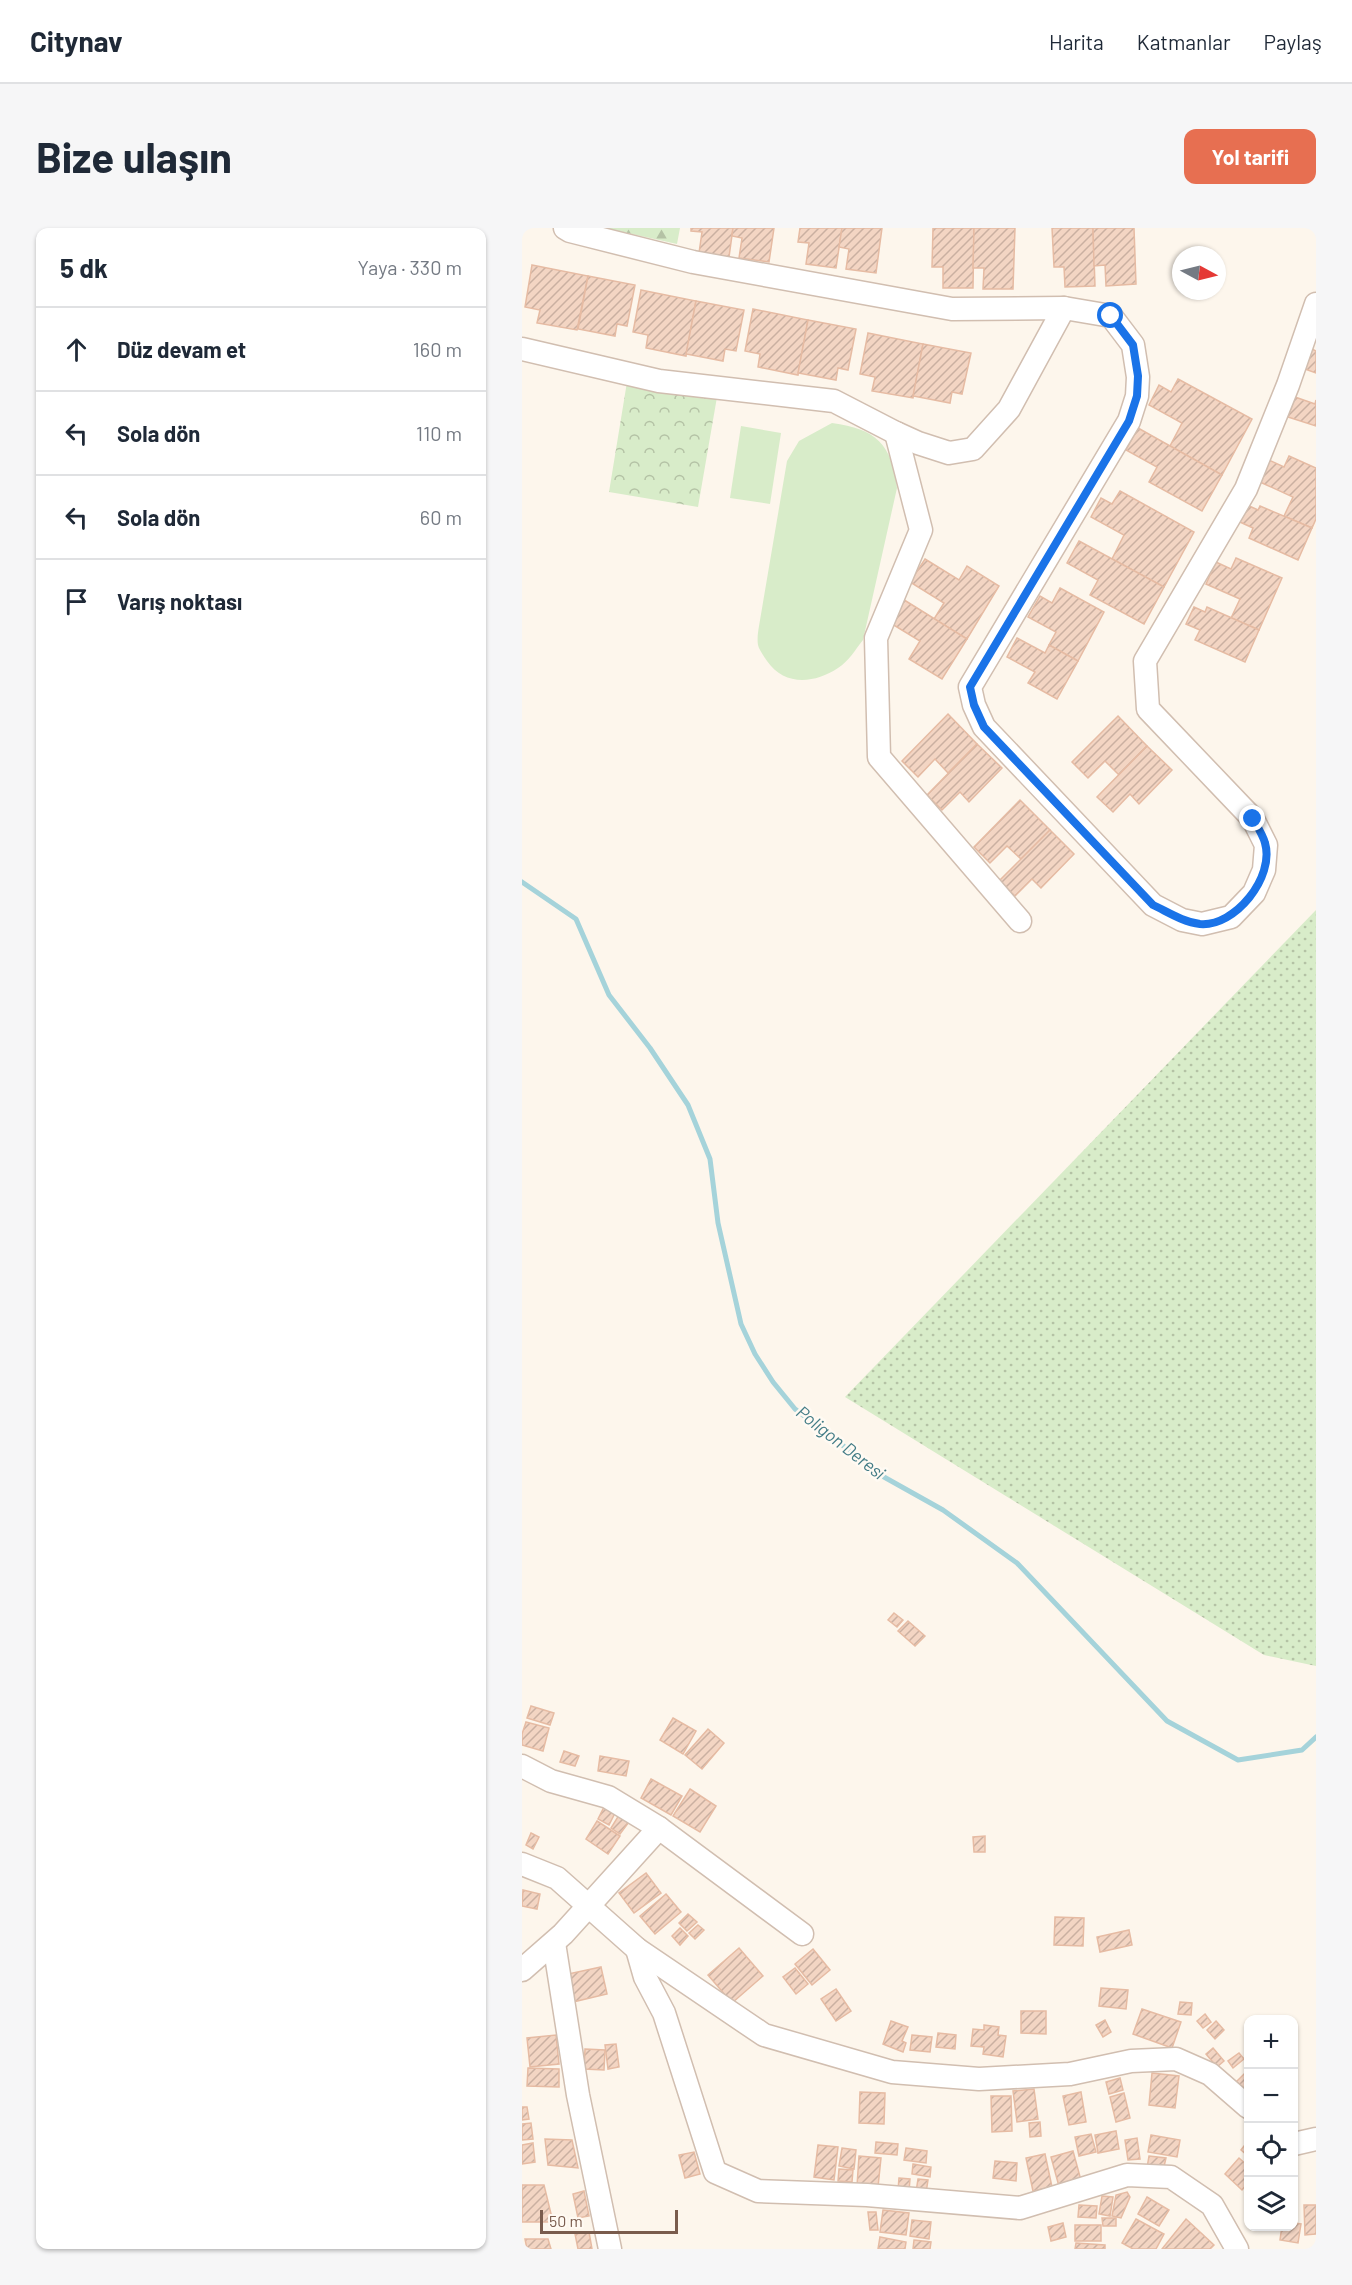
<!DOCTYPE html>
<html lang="tr">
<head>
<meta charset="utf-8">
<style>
  body { margin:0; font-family:Barlow,sans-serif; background:#f6f6f7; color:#1f2937 }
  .controls { position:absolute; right:18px; bottom:18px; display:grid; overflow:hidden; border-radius:12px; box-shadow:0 2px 4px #0004 }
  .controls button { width:54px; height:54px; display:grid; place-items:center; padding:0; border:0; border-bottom:2px solid #e0e1e3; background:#fff; color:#1f2937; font:30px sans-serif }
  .compass { position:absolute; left:650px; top:18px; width:54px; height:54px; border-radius:50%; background:#fff; box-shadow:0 2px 4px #0004; rotate:97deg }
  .scale { position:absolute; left:18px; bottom:15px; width:138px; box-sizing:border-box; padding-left:6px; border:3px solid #7a5c4d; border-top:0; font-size:16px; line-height:21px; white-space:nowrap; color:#7a5c4d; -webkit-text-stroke:4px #fffaf3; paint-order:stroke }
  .stop { position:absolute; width:18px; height:18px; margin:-14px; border:4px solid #1a73e8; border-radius:50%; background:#fff }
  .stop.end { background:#1a73e8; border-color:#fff; box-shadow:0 2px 6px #0008 }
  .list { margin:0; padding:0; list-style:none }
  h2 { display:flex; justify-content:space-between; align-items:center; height:78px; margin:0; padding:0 24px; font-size:26px }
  h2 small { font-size:20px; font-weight:400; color:#747a83 }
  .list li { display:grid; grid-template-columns:39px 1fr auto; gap:18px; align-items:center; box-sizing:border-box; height:84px; padding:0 24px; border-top:2px solid #e0e1e3 }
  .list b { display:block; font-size:22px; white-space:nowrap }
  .list em { font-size:20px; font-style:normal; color:#747a83 }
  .icon { flex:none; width:33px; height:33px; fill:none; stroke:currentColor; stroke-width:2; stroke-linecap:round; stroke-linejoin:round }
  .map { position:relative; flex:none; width:794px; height:2021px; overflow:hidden; border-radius:12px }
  header { display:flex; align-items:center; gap:36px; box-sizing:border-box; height:84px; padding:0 30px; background:#fff; border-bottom:2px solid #e0e1e3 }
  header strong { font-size:28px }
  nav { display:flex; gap:33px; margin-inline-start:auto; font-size:21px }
  .intro { display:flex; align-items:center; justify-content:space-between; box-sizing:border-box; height:144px; padding:0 36px }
  h1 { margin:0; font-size:42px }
  .button { padding:15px 27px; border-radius:12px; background:#e76f51; color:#fff; font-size:21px; font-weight:700 }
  main { display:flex; gap:36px; padding:0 36px }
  aside { flex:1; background:#fff; border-radius:12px; box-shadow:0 2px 4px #0004 }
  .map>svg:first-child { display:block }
  .grass { fill:url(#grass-dots) }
  .forest { fill:url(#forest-firs) }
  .park { fill:url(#park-crowns) }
  .garden { fill:#d8ecc9 }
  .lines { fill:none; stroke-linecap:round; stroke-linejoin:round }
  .stream { stroke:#a5d3da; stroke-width:5 }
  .building { fill:url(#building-hatch); stroke:#e6bba3; stroke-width:1.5 }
  .minor-casing { stroke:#d1beb0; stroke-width:25 }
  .minor { stroke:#fff; stroke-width:22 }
  .route { stroke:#1a73e8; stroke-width:8 }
  .labels { text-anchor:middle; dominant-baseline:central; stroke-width:5; stroke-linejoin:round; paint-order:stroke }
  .water-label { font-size:18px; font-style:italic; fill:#437c86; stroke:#fffaf3 }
</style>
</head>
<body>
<header>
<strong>Citynav</strong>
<nav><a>Harita</a><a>Katmanlar</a><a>Paylaş</a></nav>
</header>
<div class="intro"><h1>Bize ulaşın</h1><a class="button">Yol tarifi</a></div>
<main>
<aside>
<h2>5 dk<small>Yaya · 330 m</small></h2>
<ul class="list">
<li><svg class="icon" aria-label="ahead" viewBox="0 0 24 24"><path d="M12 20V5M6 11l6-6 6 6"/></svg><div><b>Düz devam et</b></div><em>160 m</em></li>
<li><svg class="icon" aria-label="left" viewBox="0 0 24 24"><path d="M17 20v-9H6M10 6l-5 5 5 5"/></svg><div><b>Sola dön</b></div><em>110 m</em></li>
<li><svg class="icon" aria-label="left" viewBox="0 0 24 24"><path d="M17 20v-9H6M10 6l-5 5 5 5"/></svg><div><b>Sola dön</b></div><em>60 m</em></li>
<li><svg class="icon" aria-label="arrive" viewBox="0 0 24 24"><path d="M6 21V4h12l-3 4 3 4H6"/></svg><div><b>Varış noktası</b></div></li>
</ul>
</aside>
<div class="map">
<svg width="794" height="2021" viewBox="0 0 794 2021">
  <defs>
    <pattern id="grass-dots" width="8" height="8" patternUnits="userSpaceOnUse" patternTransform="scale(1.5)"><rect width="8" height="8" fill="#d8ecc9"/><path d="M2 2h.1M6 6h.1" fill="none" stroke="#b4c2a5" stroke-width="1.8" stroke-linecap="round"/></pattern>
    <pattern id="forest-firs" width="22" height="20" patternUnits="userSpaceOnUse" patternTransform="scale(1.5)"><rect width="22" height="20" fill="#d8ecc9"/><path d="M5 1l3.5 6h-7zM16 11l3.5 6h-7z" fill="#b4c2a5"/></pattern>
    <pattern id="park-crowns" width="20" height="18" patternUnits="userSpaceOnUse" patternTransform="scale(1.5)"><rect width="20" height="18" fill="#d8ecc9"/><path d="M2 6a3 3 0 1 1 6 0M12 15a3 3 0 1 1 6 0" fill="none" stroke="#b4c2a5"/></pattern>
    <pattern id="building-hatch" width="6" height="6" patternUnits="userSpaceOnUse" patternTransform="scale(1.5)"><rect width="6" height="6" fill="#f3d5c3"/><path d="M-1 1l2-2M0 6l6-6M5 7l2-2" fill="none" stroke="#cab0a1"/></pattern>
  </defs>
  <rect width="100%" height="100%" fill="#fdf6ec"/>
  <!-- grass -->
  <path class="grass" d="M794,682v756l-52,-11 -419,-258z"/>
  <!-- forest -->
  <path class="forest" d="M83,0h75l-3,16z"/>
  <!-- park -->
  <path class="park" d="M105,154l90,15 -19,110 -89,-15z"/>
  <!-- garden -->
  <g class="garden">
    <path d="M310,195c44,6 60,21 65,65l-34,152c-8,10 -14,21 -25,28 -24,16 -54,18 -71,-7 -3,-5 -8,-11 -9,-16 -1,-6 0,-13 1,-19l28,-165 12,-20z"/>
    <path d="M219,198l40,7 -11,71 -40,-6z"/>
  </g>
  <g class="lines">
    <!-- stream -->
    <path class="stream" d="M0,654l54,37 33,76 41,53 38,57 22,54 8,64 23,101 14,30 18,28 22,27 89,68 59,33 74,53 150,158 71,39 64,-10 14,-13"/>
  </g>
  <!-- building -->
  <g class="building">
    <path d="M169,0h42l-4,29 -30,-4 3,-21 -11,-1z"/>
    <path d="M211,0h41l-5,34 -30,-4 3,-20 -10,-2z"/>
    <path d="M278,0h42l-6,40 -30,-4 3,-21 -11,-1z"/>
    <path d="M320,0h40l-6,45 -30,-4 3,-20 -10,-2z"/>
    <path d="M411,0h41l-1,60h-30v-21h-11z"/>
    <path d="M452,0h41l-2,61h-30l1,-21h-11z"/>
    <path d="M530,0h41l2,58 -30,1 -1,-20h-10z"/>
    <path d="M571,0h41l2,56 -30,2 -1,-21 -11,1z"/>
    <path d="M10,37l56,11 -11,54 -40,-7 3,-13 -15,-3z"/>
    <path d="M66,48l47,9 -8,41 -10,-2 -2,12 -37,-7z"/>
    <path d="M119,62l55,11 -10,55 -40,-8 2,-13 -15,-3z"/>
    <path d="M174,73l48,9 -8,41 -11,-2 -2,12 -37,-7z"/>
    <path d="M231,81l55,11 -10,55 -40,-8 2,-13 -15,-3z"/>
    <path d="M286,92l48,9 -8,41 -10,-2 -2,12 -38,-7z"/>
    <path d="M346,105l55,11 -10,54 -41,-7 3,-14 -15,-3z"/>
    <path d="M401,116l48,9 -9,41 -10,-2 -2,11 -37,-7z"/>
    <path d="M790,121l4,2v22l-11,-4z"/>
    <path d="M656,151l74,40 -30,56 -52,-29 12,-23 -33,-18 10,-20 12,7z"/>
    <path d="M773,169l20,7 1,-4v26l-28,-9z"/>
    <path d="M616,200l84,47 -20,36 -53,-29 8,-15 -31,-17z"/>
    <path d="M767,228l27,12v51l-4,9 -28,-12 9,-19 -33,-15 9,-22 15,7z"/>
    <path d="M598,263l74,41 -30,55 -52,-28 12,-24 -33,-18 10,-19 11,6z"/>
    <path d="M725,277l11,5 2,-4 52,22 -14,32 -49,-22 4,-10 -13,-6z"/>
    <path d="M557,313l85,46 -20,37 -54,-29 8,-15 -31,-17z"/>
    <path d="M714,330l46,20 -23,52 -28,-12 9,-19 -34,-15 10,-22 15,7z"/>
    <path d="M403,331l34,21 8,-14 32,20 -32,53 -33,-20 10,-16 -34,-21z"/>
    <path d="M538,360l44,24 -26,49 -29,-16 7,-13 -28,-15 12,-21 12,7z"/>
    <path d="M379,370l66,41 -25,40 -33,-20 11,-18 -33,-20z"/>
    <path d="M672,379l11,5 2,-5 52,23 -14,32 -50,-22 5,-10 -14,-6z"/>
    <path d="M495,410l28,15 4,-8 29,16 -21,38 -29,-16 7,-11 -28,-15z"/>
    <path d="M426,486l29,30 -29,29 -13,-14 -17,18 -16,-16z"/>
    <path d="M596,488l29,30 -28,29 -14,-14 -17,17 -16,-16z"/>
    <path d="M455,516l25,24 -33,34 -9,-10 -18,18 -15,-15z"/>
    <path d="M625,518l25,24 -33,34 -9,-10 -17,18 -16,-15z"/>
    <path d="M498,572l30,30 -29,29 -14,-13 -17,17 -16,-16z"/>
    <path d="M528,602l24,24 -33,34 -9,-9 -17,17 -16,-15z"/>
    <path d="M372,1385l9,7 -6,7 -9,-7z"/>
    <path d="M386,1393l17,15 -10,10 -17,-15z"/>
    <path d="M9,1478l23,7 -4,12 -23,-7z"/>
    <path d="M151,1490l23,13 -13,23 -23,-14z"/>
    <path d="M4,1494l23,6 -6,23 -21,-6v-11z"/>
    <path d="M186,1501l16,14 -22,26 -17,-14z"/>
    <path d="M42,1523l15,5 -4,10 -15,-4z"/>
    <path d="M78,1528l29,5 -3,15 -28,-5z"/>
    <path d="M129,1551l31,17 -11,19 -30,-17z"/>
    <path d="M168,1561l26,17 -16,26 -27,-16z"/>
    <path d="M83,1577l11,6 -7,14 -11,-6z"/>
    <path d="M97,1587l10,7 -9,12 -9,-6z"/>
    <path d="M75,1593l23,15 -12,18 -22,-15z"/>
    <path d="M9,1605l8,4 -6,12 -7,-4z"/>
    <path d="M463,1608v16h-11l-1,-15z"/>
    <path d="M124,1645l15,20 -27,20 -15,-20z"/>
    <path d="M1,1662l17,4 -3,15 -15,-3z"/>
    <path d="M144,1666l15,18 -26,22 -15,-18z"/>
    <path d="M166,1686l9,8 -10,9 -8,-8z"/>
    <path d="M533,1689l29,1 -1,28 -29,-1z"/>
    <path d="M176,1697l6,5 -9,9 -6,-6z"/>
    <path d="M158,1700l8,8 -8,9 -8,-9z"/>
    <path d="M607,1702l3,15 -32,7 -3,-15z"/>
    <path d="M217,1720l24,28 -31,27 -24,-28z"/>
    <path d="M291,1721l17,21 -18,15 -17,-21z"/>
    <path d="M79,1739l6,27 -34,8 -5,-28z"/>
    <path d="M273,1740l13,16 -12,10 -13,-17z"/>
    <path d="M579,1760l27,2 -2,19 -27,-3z"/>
    <path d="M314,1761l15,22 -15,10 -15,-22z"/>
    <path d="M658,1774l12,1 -1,12 -13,-1z"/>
    <path d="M620,1781l39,13 -9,26 -39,-14z"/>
    <path d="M499,1783h25v23l-25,-1z"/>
    <path d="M683,1786l6,8 -8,6 -6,-7z"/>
    <path d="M583,1792l6,12 -8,5 -7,-12z"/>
    <path d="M369,1793l17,6 -6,14 4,2 -3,9 -20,-8z"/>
    <path d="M694,1793l8,9 -9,9 -8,-9z"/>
    <path d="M462,1797l15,2 -1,8 8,1 -3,21 -20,-3 1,-7 -13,-1 2,-17 11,1z"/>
    <path d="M416,1805l18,2 -1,14 -19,-2z"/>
    <path d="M34,1807l3,29 -29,3 -3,-29z"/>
    <path d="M390,1807l20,2 -2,15 -20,-2z"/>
    <path d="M94,1816l3,23 -11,2 -3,-24z"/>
    <path d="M691,1820l11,13 -7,6 -11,-13z"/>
    <path d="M63,1821l20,1 -1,20 -20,-1z"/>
    <path d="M717,1825l5,6 -11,9 -5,-7z"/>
    <path d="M6,1840l31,1v18l-32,-1z"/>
    <path d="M630,1845l27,3 -4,32 -26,-3z"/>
    <path d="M722,1846l4,5v7l-5,6 -8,-9z"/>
    <path d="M598,1850l3,12 -14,4 -3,-12z"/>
    <path d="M512,1861l4,30 -21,3 -4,-31z"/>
    <path d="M338,1864l25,1 -1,31 -25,-1z"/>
    <path d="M559,1864l5,30 -17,3 -6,-29z"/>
    <path d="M602,1865l6,25 -14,4 -6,-25z"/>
    <path d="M469,1868h20l1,35 -20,1z"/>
    <path d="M0,1879h5l2,12 -7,1z"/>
    <path d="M518,1894l1,14 -11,1 -1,-14z"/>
    <path d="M9,1895l2,16 -11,1v-16z"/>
    <path d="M594,1903l3,18 -21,4 -3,-18z"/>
    <path d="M569,1906l5,18 -17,4 -4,-19z"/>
    <path d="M629,1907l29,5 -3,17 -29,-5z"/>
    <path d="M615,1910l3,21 -12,1 -3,-20z"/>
    <path d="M23,1911l27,1 6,28 -30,-3z"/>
    <path d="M726,1913v15l-7,-6z"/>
    <path d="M354,1914l22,2 -1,11 -22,-2z"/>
    <path d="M11,1915l2,19 -13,2v-19z"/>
    <path d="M296,1917l20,2 -4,33 -20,-3z"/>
    <path d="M320,1920l14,2 -2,19 -15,-3z"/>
    <path d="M384,1920l21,3 -1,12 -22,-3z"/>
    <path d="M551,1923l9,33 -22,6 -9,-33z"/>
    <path d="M172,1924l6,22 -15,4 -6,-23z"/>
    <path d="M523,1926l7,33 -19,4 -7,-33z"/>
    <path d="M337,1928l22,2 -3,29 -21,-1z"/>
    <path d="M627,1928l17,2 -3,13 -16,-3z"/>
    <path d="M717,1930l9,8v17l-6,7 -17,-16z"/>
    <path d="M473,1933l22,2 -1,18 -23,-3z"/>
    <path d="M391,1936l18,3 -1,10 -18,-3z"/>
    <path d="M317,1941l14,1 -1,12 -14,-1z"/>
    <path d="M377,1950l11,1 -1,12 -11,-1z"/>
    <path d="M396,1951l10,1 -2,13 -10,-1z"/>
    <path d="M0,1957h22l9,37h-31z"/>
    <path d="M62,1963l5,25 -11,2 -5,-24z"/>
    <path d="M605,1964l3,5 -9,21 -9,-2 4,-21z"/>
    <path d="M580,1968l11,1 -3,19 -11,-2z"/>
    <path d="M625,1969l22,13 -10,16 -21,-12z"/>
    <path d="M557,1977l18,1 -1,12 -18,-1z"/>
    <path d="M782,1977h12v29l-11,1z"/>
    <path d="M361,1982l26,3 -3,22 -26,-3z"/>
    <path d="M346,1984h8l2,18h-8z"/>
    <path d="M580,1990h14v8h-13z"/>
    <path d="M614,1991l28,15 -8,15h-23l-11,-6z"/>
    <path d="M664,1991l28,26 -4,4h-48z"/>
    <path d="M390,1992l19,2 -2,17 -19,-3z"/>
    <path d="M541,1995l3,14 -15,4 -3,-14z"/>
    <path d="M772,1995l7,1 -3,19 -18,-3 2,-14h12z"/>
    <rect x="553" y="1997" width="26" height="16"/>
    <path d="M67,2004l3,17h-14l-3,-15z"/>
    <path d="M358,2009l26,5 -1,7h-27z"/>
    <path d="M3,2011h23l3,10h-24z"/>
    <path d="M392,2012l17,2 -1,7h-17z"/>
    <path d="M554,2015l29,2v4h-30z"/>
  </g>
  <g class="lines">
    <defs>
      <g id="minor">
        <path d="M43,0l5,3 123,31 259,47 112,-1 47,8 22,29 5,32 -1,19 -8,25 -159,266 4,18 10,22 169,178 29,15 20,4 29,-7 23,-24 10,-23 2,-25 -13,-26 -105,-110 -3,-48 101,-172 42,-104 28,-81"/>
        <path d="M0,121l137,32 175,20 62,32 22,10 31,10 24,-4 36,-40 55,-101"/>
        <path d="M374,205l25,97 -45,108 3,119 141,164"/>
        <path d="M0,1538l29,15 57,16 51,31 143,106"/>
        <path d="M0,1636l35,14 80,71 127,86 128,37 87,7 91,-5 61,-13 45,-2 34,15 38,33"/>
        <path d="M32,1715l24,152 32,154"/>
        <path d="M115,1721l8,28 19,36 51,159 43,19 109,4 153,13 107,-33 44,2 41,28 25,44"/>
        <path d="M0,1742l41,-36 96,-106"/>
        <path d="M772,1916l22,-5"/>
      </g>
    </defs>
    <!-- minor casing -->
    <use href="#minor" class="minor-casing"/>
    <!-- minor -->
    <use href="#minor" class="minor"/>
  </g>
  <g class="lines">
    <!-- route -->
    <path class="route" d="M589,88l22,29 5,31 -1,20 -8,25 -159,266 4,18 10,22 169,178c15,7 30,17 47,19 35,3 75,-47 65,-81 -2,-8 -8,-17 -12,-24"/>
  </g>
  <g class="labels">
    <!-- water labels -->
    <g class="water-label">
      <text transform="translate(319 1214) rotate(38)">Poligon Deresi</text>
    </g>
  </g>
</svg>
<div class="controls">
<button>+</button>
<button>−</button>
<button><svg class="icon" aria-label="locate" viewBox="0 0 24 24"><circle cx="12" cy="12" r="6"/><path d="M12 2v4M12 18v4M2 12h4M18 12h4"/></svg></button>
<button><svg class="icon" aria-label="layers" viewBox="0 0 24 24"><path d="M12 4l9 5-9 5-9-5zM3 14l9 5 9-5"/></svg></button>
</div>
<svg class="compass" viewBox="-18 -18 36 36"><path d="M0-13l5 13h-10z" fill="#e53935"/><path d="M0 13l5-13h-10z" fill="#747a83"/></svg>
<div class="scale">50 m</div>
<div class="stop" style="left:589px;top:88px"></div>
<div class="stop end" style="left:731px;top:591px"></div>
</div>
</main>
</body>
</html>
